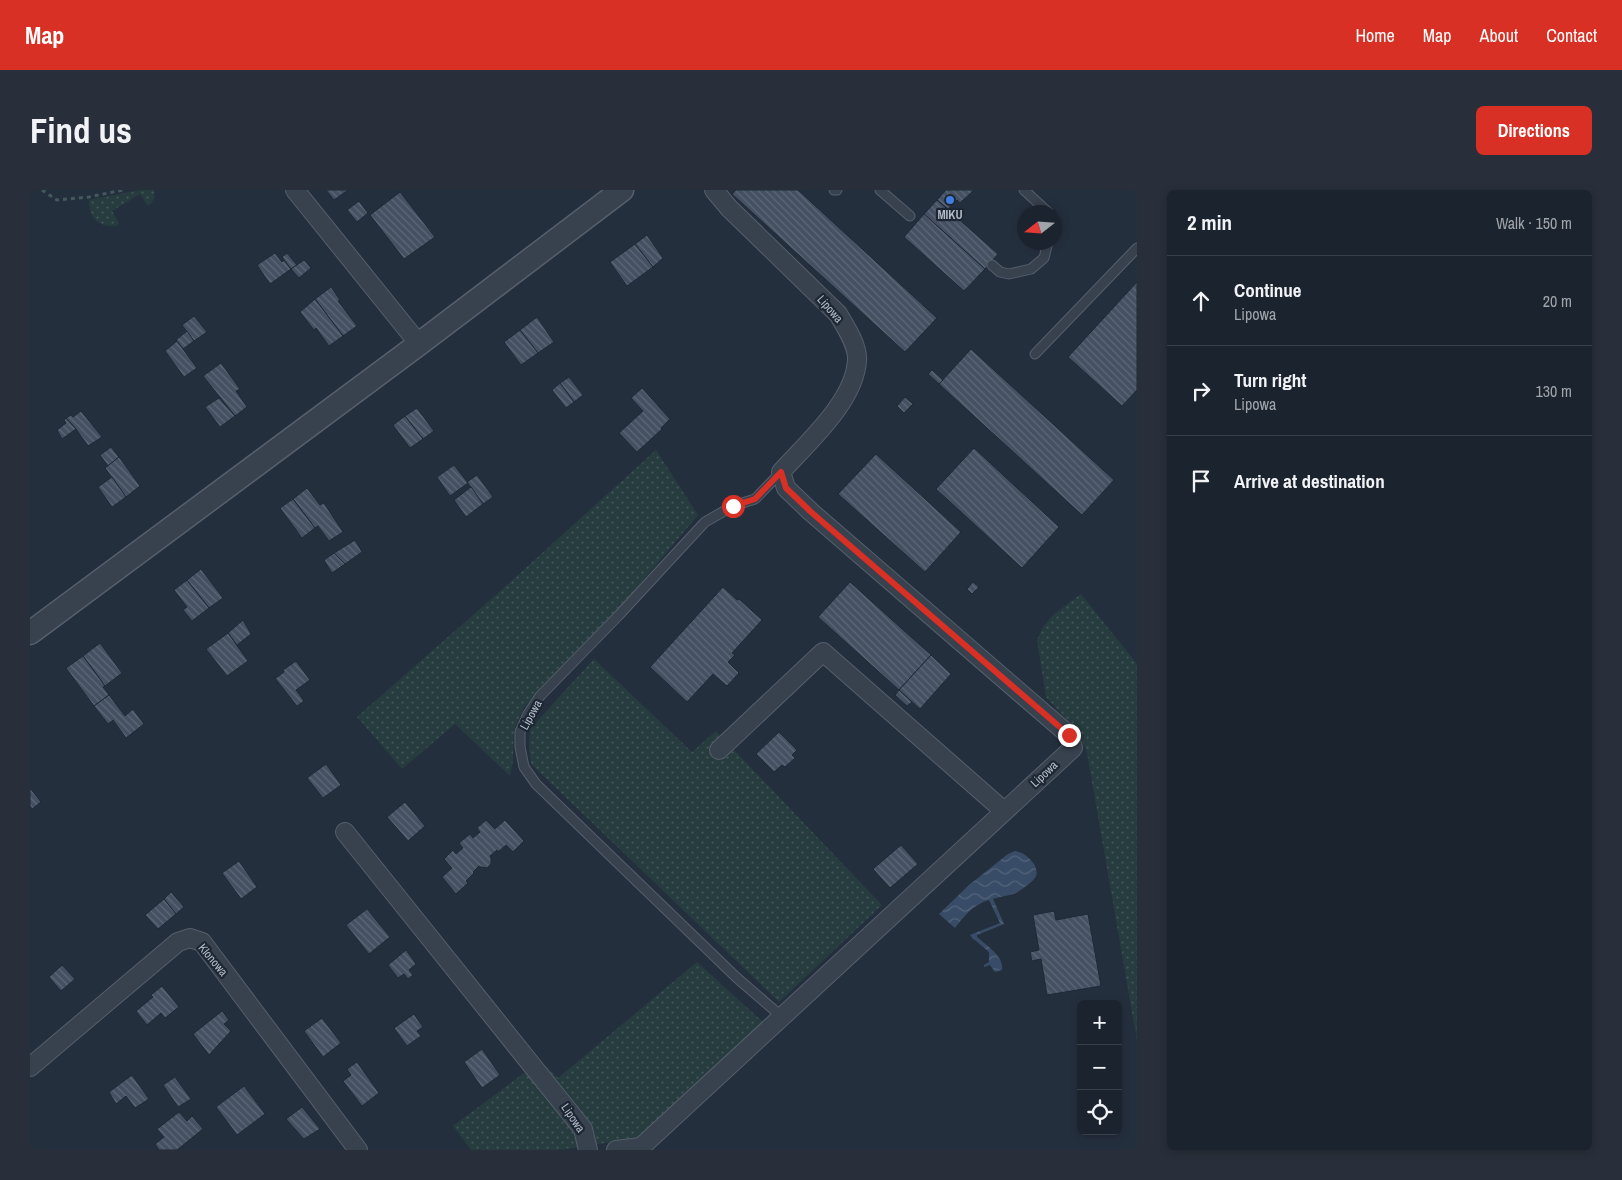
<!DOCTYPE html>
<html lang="en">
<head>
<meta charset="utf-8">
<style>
  body { margin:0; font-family:"Archivo Narrow",sans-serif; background:#282f3a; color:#f1f3f6 }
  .controls { position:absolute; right:15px; bottom:15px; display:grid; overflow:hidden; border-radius:8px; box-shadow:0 2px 8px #0003 }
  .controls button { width:45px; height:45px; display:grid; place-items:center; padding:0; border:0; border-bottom:1px solid #39404a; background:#1b232e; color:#f1f3f6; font:25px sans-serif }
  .compass { position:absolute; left:987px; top:15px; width:45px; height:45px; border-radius:50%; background:#1b232e; box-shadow:0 2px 8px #0003; rotate:253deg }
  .stop { position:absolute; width:15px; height:15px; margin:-11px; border:4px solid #d93025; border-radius:50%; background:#fff }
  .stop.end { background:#d93025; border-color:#fff; box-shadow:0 1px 5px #0008 }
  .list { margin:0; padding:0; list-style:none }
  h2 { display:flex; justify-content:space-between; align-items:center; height:65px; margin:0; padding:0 20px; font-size:21px }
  h2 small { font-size:16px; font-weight:400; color:#a0a4aa }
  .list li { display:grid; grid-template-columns:32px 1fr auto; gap:15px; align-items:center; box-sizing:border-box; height:90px; padding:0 20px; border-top:1px solid #39404a }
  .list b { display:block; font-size:19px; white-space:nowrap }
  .list p { margin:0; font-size:16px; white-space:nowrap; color:#a0a4aa }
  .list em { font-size:16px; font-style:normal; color:#a0a4aa }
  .icon { flex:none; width:28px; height:28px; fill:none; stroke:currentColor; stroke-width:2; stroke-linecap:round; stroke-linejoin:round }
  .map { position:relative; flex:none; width:1107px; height:960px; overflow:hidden; border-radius:8px }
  header { display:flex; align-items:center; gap:30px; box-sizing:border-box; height:70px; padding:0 25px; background:#d93025; color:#fff }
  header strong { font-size:24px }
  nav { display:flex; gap:28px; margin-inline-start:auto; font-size:18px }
  .intro { display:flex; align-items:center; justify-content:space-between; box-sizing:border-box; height:120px; padding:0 30px }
  h1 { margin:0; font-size:35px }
  .button { padding:12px 22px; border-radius:8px; background:#d93025; color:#fff; font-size:18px; font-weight:700 }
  main { display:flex; gap:30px; padding:0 30px }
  aside { flex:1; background:#1b232e; border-radius:8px; box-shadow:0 2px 8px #0003 }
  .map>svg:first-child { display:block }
  .grass { fill:url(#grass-dots) }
  .water { fill:url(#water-waves) }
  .building { fill:url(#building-back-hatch); stroke:#1f2835 }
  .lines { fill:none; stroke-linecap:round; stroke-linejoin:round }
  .service-casing { stroke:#565f6c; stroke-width:11 }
  .minor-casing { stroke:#565f6c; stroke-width:20 }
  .tertiary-casing { stroke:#565f6c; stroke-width:25 }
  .path { stroke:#44595c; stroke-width:3; stroke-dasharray:4 4; stroke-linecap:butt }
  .service { stroke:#38414e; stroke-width:9 }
  .minor { stroke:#38414e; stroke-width:18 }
  .tertiary { stroke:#38414e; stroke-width:22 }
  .route { stroke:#d93025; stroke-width:6 }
  .shop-dot { fill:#3f7fe0; stroke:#1d2633; stroke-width:2 }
  .labels { text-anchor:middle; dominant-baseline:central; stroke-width:4.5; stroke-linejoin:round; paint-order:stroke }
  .poi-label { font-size:12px; font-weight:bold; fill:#b4bcc9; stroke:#1d2633 }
  .street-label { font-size:12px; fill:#b4bcc9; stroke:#1d2633 }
</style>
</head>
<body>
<header>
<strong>Map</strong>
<nav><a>Home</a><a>Map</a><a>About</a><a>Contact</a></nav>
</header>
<div class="intro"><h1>Find us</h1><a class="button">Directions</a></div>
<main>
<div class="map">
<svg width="1107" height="960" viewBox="0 0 1107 960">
  <defs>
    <pattern id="grass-dots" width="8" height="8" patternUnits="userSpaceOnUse" patternTransform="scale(1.25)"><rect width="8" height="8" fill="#263c3f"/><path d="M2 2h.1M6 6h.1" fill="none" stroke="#435659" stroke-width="1.8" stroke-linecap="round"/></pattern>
    <pattern id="water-waves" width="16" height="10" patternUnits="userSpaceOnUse" patternTransform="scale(1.25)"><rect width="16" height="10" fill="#394c67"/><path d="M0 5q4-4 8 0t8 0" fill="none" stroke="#53647b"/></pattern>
    <pattern id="building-back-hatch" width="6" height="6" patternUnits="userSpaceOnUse" patternTransform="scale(1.25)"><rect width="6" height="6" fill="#455162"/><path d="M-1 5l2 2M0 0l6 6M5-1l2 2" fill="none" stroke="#5d6877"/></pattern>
  </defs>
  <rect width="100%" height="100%" fill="#242f3e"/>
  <!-- grass -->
  <g class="grass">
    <path d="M110,0h14c2,7 -1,12 -6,16l-8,-12 -28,17 7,12 -2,3c-17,2 -29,-8 -28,-26z"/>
    <path d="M626,260l42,65 -67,80 -107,112 -10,23 -1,30 -3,16 -55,-52 -53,45 -45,-52 141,-124z"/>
    <path d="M1051,404l56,70v377l-50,-288 -9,-21 -32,-35 -9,-57 6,-13 11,-13z"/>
    <path d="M564,469l98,93 24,-21 166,174 -103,97 -248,-238 -2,-16 1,-19z"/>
    <path d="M667,772l66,60 -125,116 -78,12h-89l-18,-24 87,-65 18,17z"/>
  </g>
  <!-- water -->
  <path class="water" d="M985,661c8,1 14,6 19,13 6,12 1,15 -8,22 -3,2 -6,5 -10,7 -7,3 -15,3 -23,6l11,25 -27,11v2c10,9 27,19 25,33l-7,2 -5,-7 -6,2v-2l5,-3v-10l-14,-12 -2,-1 -3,-4 30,-12 -11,-23c-15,4 -25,16 -34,28l-16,-14 30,-29 39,-31z"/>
  <!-- building -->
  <g class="building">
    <path d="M296,0h22l-14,10z"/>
    <path d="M706,0h62l139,128 -32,34 -173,-158z"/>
    <path d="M916,0h28l-14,13 -3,-3 -9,9 -11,-9z"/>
    <path d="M370,2l35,45 -31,22 -34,-44z"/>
    <path d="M907,10l61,54 -13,15 -61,-55z"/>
    <path d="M329,11l9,12 -11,9 -10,-12z"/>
    <path d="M894,24l61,55 -21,22 -60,-54z"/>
    <path d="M617,45l16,23 -10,9 -18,-23z"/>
    <path d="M605,54l18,23 -26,19 -17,-24z"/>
    <path d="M245,63l7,9 2,-2 7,9 -21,15 -13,-19z"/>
    <path d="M257,63l10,12 -6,4 -9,-12z"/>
    <path d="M274,70l7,8 -12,10 -8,-9z"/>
    <path d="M1107,92v108l-15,16 -54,-49z"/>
    <path d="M301,97l9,13 -2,1 19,25 -14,10 -28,-37z"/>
    <path d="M285,109l28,37 -14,10 -13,-18 -2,2 -14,-18z"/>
    <path d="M164,126l13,16 -13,9 -12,-16z"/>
    <path d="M507,127l17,25 -16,11 -18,-23z"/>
    <path d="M490,140l18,23 -17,12 -17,-23z"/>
    <path d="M157,141l7,10 -11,8 -7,-9z"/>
    <path d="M147,151l20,27 -13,9 -19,-26z"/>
    <path d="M941,159l143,131 -32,35 -143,-131z"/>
    <path d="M191,173l19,26 -4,2 11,16 -12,9 -32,-40z"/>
    <path d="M902,180l11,10 -4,4 -11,-10z"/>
    <path d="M539,187l14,18 -9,7 -14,-19z"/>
    <path d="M530,193l14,19 -8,6 -14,-18z"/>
    <path d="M612,198l28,31 -9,9 1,1 -25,23 -18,-19 24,-22 -12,-13z"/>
    <path d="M875,207l8,7 -9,9 -7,-7z"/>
    <path d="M189,208l16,18 -15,11 -15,-20z"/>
    <path d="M387,218l17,23 -11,8 -18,-23z"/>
    <path d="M51,221l21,26 -14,9 -12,-17 -10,-11 5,-3 2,2z"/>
    <path d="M375,226l18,23 -13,9 -17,-23z"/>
    <path d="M36,228l10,11 -14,10 -5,-9 9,-7 -2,-3z"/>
    <path d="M81,257l8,10 -11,9 -8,-11z"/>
    <path d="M944,258l85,79 -37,41 -86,-79z"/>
    <path d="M846,264l85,78 -36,40 -87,-78z"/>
    <path d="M89,267l21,29 -14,11 -21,-29z"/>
    <path d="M424,275l14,18 -18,13 -13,-19z"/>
    <path d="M447,285l16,22 -10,7 -16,-22z"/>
    <path d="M82,287l14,20 -14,10 -14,-20z"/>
    <path d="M441,297l12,17 -17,13 -12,-17z"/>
    <path d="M277,298l13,17 4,-2 19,29 -14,9 -11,-15 -3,2 -22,-29z"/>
    <path d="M263,309l22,29 -13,10 -22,-30z"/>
    <path d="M325,350l7,12 -17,12 -11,-11z"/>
    <path d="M304,363l11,11 -13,9 -8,-13z"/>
    <path d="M171,379l22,29 -14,10 -22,-28z"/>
    <path d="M157,390l22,28 -17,13 -9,-11 4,-3 -13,-17z"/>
    <path d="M820,392l81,73 -32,35 -81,-73z"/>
    <path d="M943,392l6,5 -7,7 -5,-5z"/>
    <path d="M693,397l14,13 2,-1 23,21 -30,33 3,2 -7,7 11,11 -12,13 -14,-12 -26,28 -37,-35z"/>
    <path d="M213,430l8,14 -14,11 -9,-12z"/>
    <path d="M198,443l20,28 -21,15 -21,-27z"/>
    <path d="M70,453l22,30 -17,13 -22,-30z"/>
    <path d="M901,465l20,19 -31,35 -21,-19z"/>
    <path d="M53,466l22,30 -2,1 6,8 -15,11 -28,-38z"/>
    <path d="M266,471l14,19 -14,10 8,11 -7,5 -23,-29 2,1 8,-6 -1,-2z"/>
    <path d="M869,500l13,12 -5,4 -12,-11z"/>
    <path d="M79,505l16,21 8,-7 11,15 -18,14 -13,-18 -5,4 -14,-18z"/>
    <path d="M749,542l18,18 -5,5 3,3 -10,9 -3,-2 -8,7 -18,-18z"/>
    <path d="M296,574l15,21 -18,13 -16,-20z"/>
    <path d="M0,598l11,14 -9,7 -2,-3z"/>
    <path d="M375,612l20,24 -17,15 -21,-24z"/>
    <path d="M456,630l9,9 10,-9 19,21 -11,11 -7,-7 -8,7 -1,-2 -7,6 1,2v6l-4,4 -6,-1 -2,-1 -6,6 1,1 -8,8 2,2 -12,11 -14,-17 10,-9 -8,-9 9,-9 3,4 7,-6 -4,-5 11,-9 3,4 7,-6 -3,-4z"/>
    <path d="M871,655l17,19 -28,24 -17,-19z"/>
    <path d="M209,671l18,26 -16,12 -19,-26z"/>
    <path d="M141,702l13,15 -8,7 -12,-15z"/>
    <path d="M134,709l12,15 -18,15 -13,-14z"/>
    <path d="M337,719l23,28 -21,17 -23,-29z"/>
    <path d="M1024,721l2,9 32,-6 13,72 -54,9 -6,-36 -9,2 -2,-9 9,-2 -6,-35z"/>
    <path d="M376,760l10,14 -7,6 4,5 -5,4 -4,-5 -6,4 -10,-13z"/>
    <path d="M32,775l13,14 -14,12 -12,-14z"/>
    <path d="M132,796l17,21 -14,11 -4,-5 -14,12 -11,-14 17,-14 -2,-2z"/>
    <path d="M192,821l7,9 -5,4 7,7 -22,24 -16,-21z"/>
    <path d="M384,824l9,13 -6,4 4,5 -14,10 -13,-18z"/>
    <path d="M292,828l19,25 -18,14 -19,-26z"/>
    <path d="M452,859l18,26 -18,13 -18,-26z"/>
    <path d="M327,872l22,31 -17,13 -19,-25 8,-6 -4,-6z"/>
    <path d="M102,885l17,24 -14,9 -9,-12 -10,8 -7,-12z"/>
    <path d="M145,887l16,22 -13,8 -15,-22z"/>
    <path d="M214,896l21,28 -28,21 -21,-28z"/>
    <path d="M272,917l18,22 -16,10 -18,-20z"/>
    <path d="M149,922l8,9 5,-5 11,13 -26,21h-18l-4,-6 9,-7 -7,-8z"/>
  </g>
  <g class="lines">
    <defs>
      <g id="service">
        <path d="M804,0h3"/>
        <path d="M850,0l30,26"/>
        <path d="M994,0l24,22"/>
        <path d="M1024,29v1"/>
        <path d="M962,75l8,7 9,2 22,-5 13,-11 4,-16"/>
        <path d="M1005,164l102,-106"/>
        <path d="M751,282l-26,27 -22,7 -28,16 -86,93 -79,81 -12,18 -8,18v15l4,20 12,17 201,194 44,38"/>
      </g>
      <g id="minor">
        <path d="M265,0l124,154"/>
        <path d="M689,560l104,-98 181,159"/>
        <path d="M315,642l238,297 5,21"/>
        <path d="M0,877l148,-125 12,-4 12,4 156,208"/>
        <path d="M586,960l25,-3 432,-399 -4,-13 -258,-223 -25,-24 -5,-16c27,-30 74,-71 76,-112 1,-15 -12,-34 -19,-46l-109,-106 -15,-18"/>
      </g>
      <path id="tertiary" d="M0,443l389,-289 203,-154"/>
    </defs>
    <!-- service casing -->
    <use href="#service" class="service-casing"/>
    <!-- minor casing -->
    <use href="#minor" class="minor-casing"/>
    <!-- tertiary casing -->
    <use href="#tertiary" class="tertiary-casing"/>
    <!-- path -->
    <path class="path" d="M12,0l15,10 32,-3 34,-7"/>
    <!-- service -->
    <use href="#service" class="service"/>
    <!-- minor -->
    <use href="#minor" class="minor"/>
    <!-- tertiary -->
    <use href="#tertiary" class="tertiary"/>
  </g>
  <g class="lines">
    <!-- route -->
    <path class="route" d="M703,316l22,-7 26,-27 5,16 25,24 258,223"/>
  </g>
  <!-- markers -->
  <circle class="shop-dot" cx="920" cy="10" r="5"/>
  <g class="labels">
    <!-- poi labels -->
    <g class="poi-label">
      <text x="920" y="25">MIKU</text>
    </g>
    <!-- street labels -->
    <g class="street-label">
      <text transform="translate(800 119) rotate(49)">Lipowa</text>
      <text transform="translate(501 525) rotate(-61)">Lipowa</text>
      <text transform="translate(1014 584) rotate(-43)">Lipowa</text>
      <text transform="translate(183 770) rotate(50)">Klonowa</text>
      <text transform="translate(543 928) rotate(56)">Lipowa</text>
    </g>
  </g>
</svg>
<div class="controls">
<button>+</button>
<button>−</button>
<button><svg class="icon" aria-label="locate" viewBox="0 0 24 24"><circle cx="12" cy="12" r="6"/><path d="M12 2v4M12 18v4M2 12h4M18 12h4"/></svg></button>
</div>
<svg class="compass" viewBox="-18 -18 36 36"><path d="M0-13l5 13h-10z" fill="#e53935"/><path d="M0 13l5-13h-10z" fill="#a0a4aa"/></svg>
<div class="stop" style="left:703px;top:316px"></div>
<div class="stop end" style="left:1039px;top:545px"></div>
</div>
<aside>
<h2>2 min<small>Walk · 150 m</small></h2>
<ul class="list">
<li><svg class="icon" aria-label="ahead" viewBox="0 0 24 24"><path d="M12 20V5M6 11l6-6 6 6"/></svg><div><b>Continue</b><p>Lipowa</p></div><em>20 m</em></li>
<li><svg class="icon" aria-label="right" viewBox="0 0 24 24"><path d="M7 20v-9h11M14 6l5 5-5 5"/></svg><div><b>Turn right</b><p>Lipowa</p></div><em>130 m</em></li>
<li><svg class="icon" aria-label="arrive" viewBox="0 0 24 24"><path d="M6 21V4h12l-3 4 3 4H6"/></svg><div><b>Arrive at destination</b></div></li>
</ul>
</aside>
</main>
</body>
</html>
